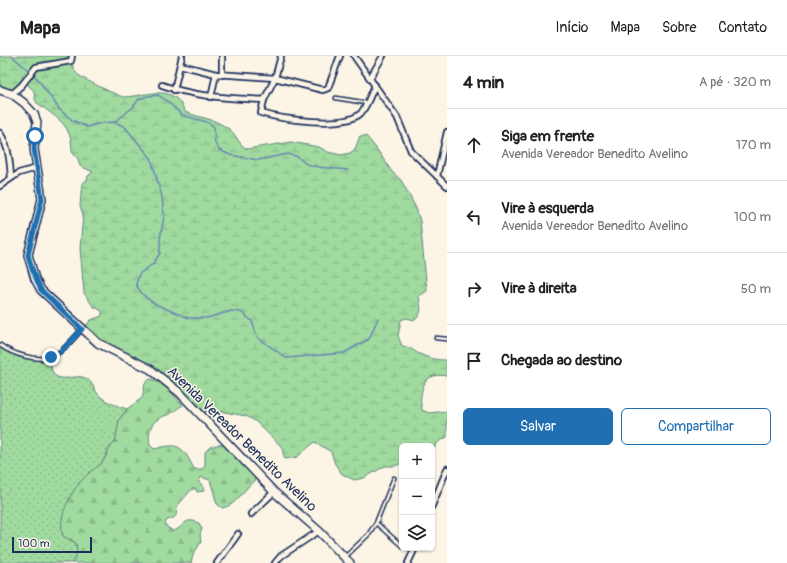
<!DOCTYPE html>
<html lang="pt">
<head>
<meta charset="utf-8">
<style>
  body { margin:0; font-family:Pangolin,sans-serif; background:#f6f6f6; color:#202124 }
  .controls { position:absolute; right:12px; bottom:12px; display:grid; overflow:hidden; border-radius:6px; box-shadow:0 1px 3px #0004 }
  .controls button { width:36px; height:36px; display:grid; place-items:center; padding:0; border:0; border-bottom:1px solid #e0e0e0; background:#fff; color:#202124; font:20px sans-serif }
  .scale { position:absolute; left:12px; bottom:10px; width:80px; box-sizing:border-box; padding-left:4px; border:2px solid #1b2f5e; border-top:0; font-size:11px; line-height:14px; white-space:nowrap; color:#1b2f5e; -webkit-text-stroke:3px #fcf5e5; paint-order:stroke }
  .stop { position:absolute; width:12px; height:12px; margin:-9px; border:3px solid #1f6fb2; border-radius:50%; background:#fff }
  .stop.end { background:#1f6fb2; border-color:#fff; box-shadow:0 1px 4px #0008 }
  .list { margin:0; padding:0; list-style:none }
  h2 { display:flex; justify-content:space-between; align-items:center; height:52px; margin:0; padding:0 16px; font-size:17px }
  h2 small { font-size:13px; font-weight:400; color:#757577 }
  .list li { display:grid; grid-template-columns:26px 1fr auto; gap:12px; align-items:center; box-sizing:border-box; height:72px; padding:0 16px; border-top:1px solid #e0e0e0 }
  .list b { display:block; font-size:15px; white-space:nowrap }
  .list p { margin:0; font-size:13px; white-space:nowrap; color:#757577 }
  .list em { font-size:13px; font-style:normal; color:#757577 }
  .actions { display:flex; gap:8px; padding:12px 16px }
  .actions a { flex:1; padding:9px 0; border:1px solid #1f6fb2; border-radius:6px; text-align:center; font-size:14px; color:#1f6fb2 }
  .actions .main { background:#1f6fb2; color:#fff }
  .icon { flex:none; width:22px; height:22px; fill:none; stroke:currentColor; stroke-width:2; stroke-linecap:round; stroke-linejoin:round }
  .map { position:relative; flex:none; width:447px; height:507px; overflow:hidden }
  header { display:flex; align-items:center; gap:24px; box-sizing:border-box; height:56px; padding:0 20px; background:#fff; border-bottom:1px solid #e0e0e0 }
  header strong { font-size:19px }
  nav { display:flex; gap:22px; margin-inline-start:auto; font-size:14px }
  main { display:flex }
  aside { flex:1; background:#fff }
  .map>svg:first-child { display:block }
  .grass { fill:url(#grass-dots); stroke:#5e847e }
  .forest { fill:url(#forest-firs); stroke:#5e847e }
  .wetland { fill:url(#wetland-marsh); stroke:#5e847e }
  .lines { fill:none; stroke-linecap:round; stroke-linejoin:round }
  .stream { stroke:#6587b5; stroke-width:1.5 }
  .lane-casing { stroke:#1b2f5e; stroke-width:5.5 }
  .street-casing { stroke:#1b2f5e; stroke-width:8 }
  .secondary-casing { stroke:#1b2f5e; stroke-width:10 }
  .lane { stroke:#fcf5e5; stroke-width:2.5 }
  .street { stroke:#fcf5e5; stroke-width:4.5 }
  .secondary { stroke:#fcf5e5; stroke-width:7 }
  .route { stroke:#1f6fb2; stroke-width:5 }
  .labels { text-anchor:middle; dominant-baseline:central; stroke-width:3; stroke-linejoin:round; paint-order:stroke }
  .street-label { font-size:14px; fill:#1b2f5e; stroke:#fcf5e5 }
</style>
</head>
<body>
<header>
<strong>Mapa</strong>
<nav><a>Início</a><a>Mapa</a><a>Sobre</a><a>Contato</a></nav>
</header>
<main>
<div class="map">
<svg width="447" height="507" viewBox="0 0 447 507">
  <defs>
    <pattern id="grass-dots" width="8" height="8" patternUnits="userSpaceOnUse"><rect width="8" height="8" fill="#a0da9f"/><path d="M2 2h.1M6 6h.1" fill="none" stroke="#89bb8b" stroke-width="1.8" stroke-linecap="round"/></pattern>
    <pattern id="forest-firs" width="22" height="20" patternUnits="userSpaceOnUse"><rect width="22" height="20" fill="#a0da9f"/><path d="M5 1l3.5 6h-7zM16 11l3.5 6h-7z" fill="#89bb8b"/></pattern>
    <pattern id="wetland-marsh" width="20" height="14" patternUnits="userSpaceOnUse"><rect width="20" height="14" fill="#a0da9f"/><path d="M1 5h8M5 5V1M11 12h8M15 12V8" fill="none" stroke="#89bb8b"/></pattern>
  </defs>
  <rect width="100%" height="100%" fill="#fcf5e5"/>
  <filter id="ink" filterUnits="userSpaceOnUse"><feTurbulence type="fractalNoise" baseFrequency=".025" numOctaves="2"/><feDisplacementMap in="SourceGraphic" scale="8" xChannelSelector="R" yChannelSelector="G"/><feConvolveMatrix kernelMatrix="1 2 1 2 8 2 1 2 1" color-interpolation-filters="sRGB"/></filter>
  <g filter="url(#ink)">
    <!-- grass -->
    <path class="grass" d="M0,289c18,8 32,14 51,12 0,7 -1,16 6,20 8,4 20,-3 28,1 9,4 9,14 16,19 7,6 17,9 26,12l-8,11 -4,22 -5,5 -8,16 -24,21 -15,52 13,7c1,8 2,14 -4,20h-72z"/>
    <!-- forest -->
    <path class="forest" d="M150,323c14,2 24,17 33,26 -4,2 -9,7 -13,9 -17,5 -23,13 -20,31l4,4c6,-1 10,-3 16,-3 13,-2 19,13 24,23h8l3,-4v-13l5,-5 12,-3 34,35c-12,9 -19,27 -34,29l-5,-4 -7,-24 -9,-3 -2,5 5,5v4l-7,1 -1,-3h-4c-4,5 -9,10 -13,15 -6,8 3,13 -12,16l-2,4 2,3 6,4c13,-4 10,-15 26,-8l3,6 -2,6 1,7 -8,13 -2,8h-119c6,-6 5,-12 4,-20l-13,-7c-6,-21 9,-47 24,-61 4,-5 11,-8 15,-12 5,-7 6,-15 13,-21l4,-22 8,-11 15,-11 3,-15z"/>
    <!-- wetland -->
    <path class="wetland" d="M0,0h72l-1,5c2,5 3,12 9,15 5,4 40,21 44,21 23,-1 50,-15 61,15 17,7 27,5 44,17 8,6 9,15 18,20l44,-7 28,5 9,5 13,3 9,-2 5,-4 5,-13h6l10,12 16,24 9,8 15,28 4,13 7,70 -8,5c1,11 5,16 -4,24l-9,-2 -5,2 -3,16 4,10c9,1 12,6 20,9 8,4 16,5 25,5v16c-5,-1 -12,-1 -16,1 -10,4 -12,24 -9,33l7,3 18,-2v26l-9,5 -6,10v-6h-30v17l-7,3h-10l-21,12 -10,2 -12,-6 -7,-10 -4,-12 -16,-10 -18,15 -12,2 -4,-13 -26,-25 -9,-5 -33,-6 -14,3 -49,-44 -25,-12 -43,-28 9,-9 11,-4v-5l-9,-5 -9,-13 -4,-45 3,-34 -3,-8 2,-23 5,-3 1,-4 5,-4 -13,-6 -2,-7 -6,-7c0,-28 -15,-34 -35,-49l-2,-4 -1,-8 -8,-8 -14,11 -12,-4z"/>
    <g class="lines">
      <!-- stream -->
      <g class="stream">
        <path d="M12,0l25,22 23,32 12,10 15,7 14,-4 14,-1 10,5 26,31 11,39 2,20 -4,22v14l-7,11 -14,10 -3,10c8,20 34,25 52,34h19l24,-7 10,1 11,9 5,16 29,21 58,-5 25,-14 9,-21"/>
        <path d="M115,66l18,-15 6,-8 9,-3 10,-1 9,6 15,14 25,7 7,5 1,16 4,7 11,5 28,5 30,-6 10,3 8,7 12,3 30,3"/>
      </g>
      <defs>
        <g id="lane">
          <path d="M336,42l31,5"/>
          <path d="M436,282l11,1"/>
          <path d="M0,289c12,9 37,17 51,12 12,-5 23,-18 31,-28"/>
          <path d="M376,467l26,23"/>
          <path d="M408,492l5,2"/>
          <path d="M345,501l23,-22 8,-12 18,-45"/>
        </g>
        <g id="street">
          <path d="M222,0v19"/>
          <path d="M281,0l-6,22 -11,22 -3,13c19,6 85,16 100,0 6,-7 10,-19 14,-28"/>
          <path d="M354,0l43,61 14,34 36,35"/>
          <path d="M180,9l36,9 59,4 48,12 5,-2 12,-32"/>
          <path d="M370,22l13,-22"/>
          <path d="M162,29c33,12 68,13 102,15"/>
          <path d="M174,34l8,-34"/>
          <path d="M12,38l10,-9 14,-18 35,-6 1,-5"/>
          <path d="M211,41l5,-23"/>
          <path d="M0,77c9,14 10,29 11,45"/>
          <path d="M437,120l10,-44"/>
          <path d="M0,130l19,-13 18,-5"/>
          <path d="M432,450l15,-37"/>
          <path d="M251,458l23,-22"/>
          <path d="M217,507l21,-29"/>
          <path d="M275,507l6,-7 38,-25"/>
          <path d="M408,507l7,-15"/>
        </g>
        <path id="secondary" d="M0,34l12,4 12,9 10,11 3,8 -3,27 8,50 -14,56 7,24 6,11 57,53 52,26 30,24 94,99 45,39 31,32"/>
      </defs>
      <!-- lane casing -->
      <use href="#lane" class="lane-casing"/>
      <!-- street casing -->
      <use href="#street" class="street-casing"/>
      <!-- secondary casing -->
      <use href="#secondary" class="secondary-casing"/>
      <!-- lane -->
      <use href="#lane" class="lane"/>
      <!-- street -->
      <use href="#street" class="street"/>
      <!-- secondary -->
      <use href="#secondary" class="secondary"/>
    </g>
  </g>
  <g class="lines" filter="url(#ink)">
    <!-- route -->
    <path class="route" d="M35,80l-1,13 8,50 -14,56 4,14 9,21 41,39 -21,22 -10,6"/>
  </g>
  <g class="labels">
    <!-- street labels -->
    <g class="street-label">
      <text transform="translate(242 383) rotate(44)">Avenida Vereador Benedito Avelino</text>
    </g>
  </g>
</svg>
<div class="controls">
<button>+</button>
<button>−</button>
<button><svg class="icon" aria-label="layers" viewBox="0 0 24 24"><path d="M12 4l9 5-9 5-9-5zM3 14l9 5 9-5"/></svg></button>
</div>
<div class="scale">100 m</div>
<div class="stop" style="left:35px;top:80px"></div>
<div class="stop end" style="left:51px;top:301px"></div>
</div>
<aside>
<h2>4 min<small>A pé · 320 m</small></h2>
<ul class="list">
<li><svg class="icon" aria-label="ahead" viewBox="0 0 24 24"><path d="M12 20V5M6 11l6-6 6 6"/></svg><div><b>Siga em frente</b><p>Avenida Vereador Benedito Avelino</p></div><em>170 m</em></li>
<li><svg class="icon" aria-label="left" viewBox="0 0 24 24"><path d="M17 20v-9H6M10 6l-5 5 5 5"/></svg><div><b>Vire à esquerda</b><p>Avenida Vereador Benedito Avelino</p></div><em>100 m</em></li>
<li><svg class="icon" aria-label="right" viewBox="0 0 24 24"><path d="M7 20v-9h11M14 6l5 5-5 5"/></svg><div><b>Vire à direita</b></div><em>50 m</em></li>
<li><svg class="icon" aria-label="arrive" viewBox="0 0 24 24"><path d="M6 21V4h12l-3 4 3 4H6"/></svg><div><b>Chegada ao destino</b></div></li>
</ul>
<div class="actions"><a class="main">Salvar</a><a>Compartilhar</a></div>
</aside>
</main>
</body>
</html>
